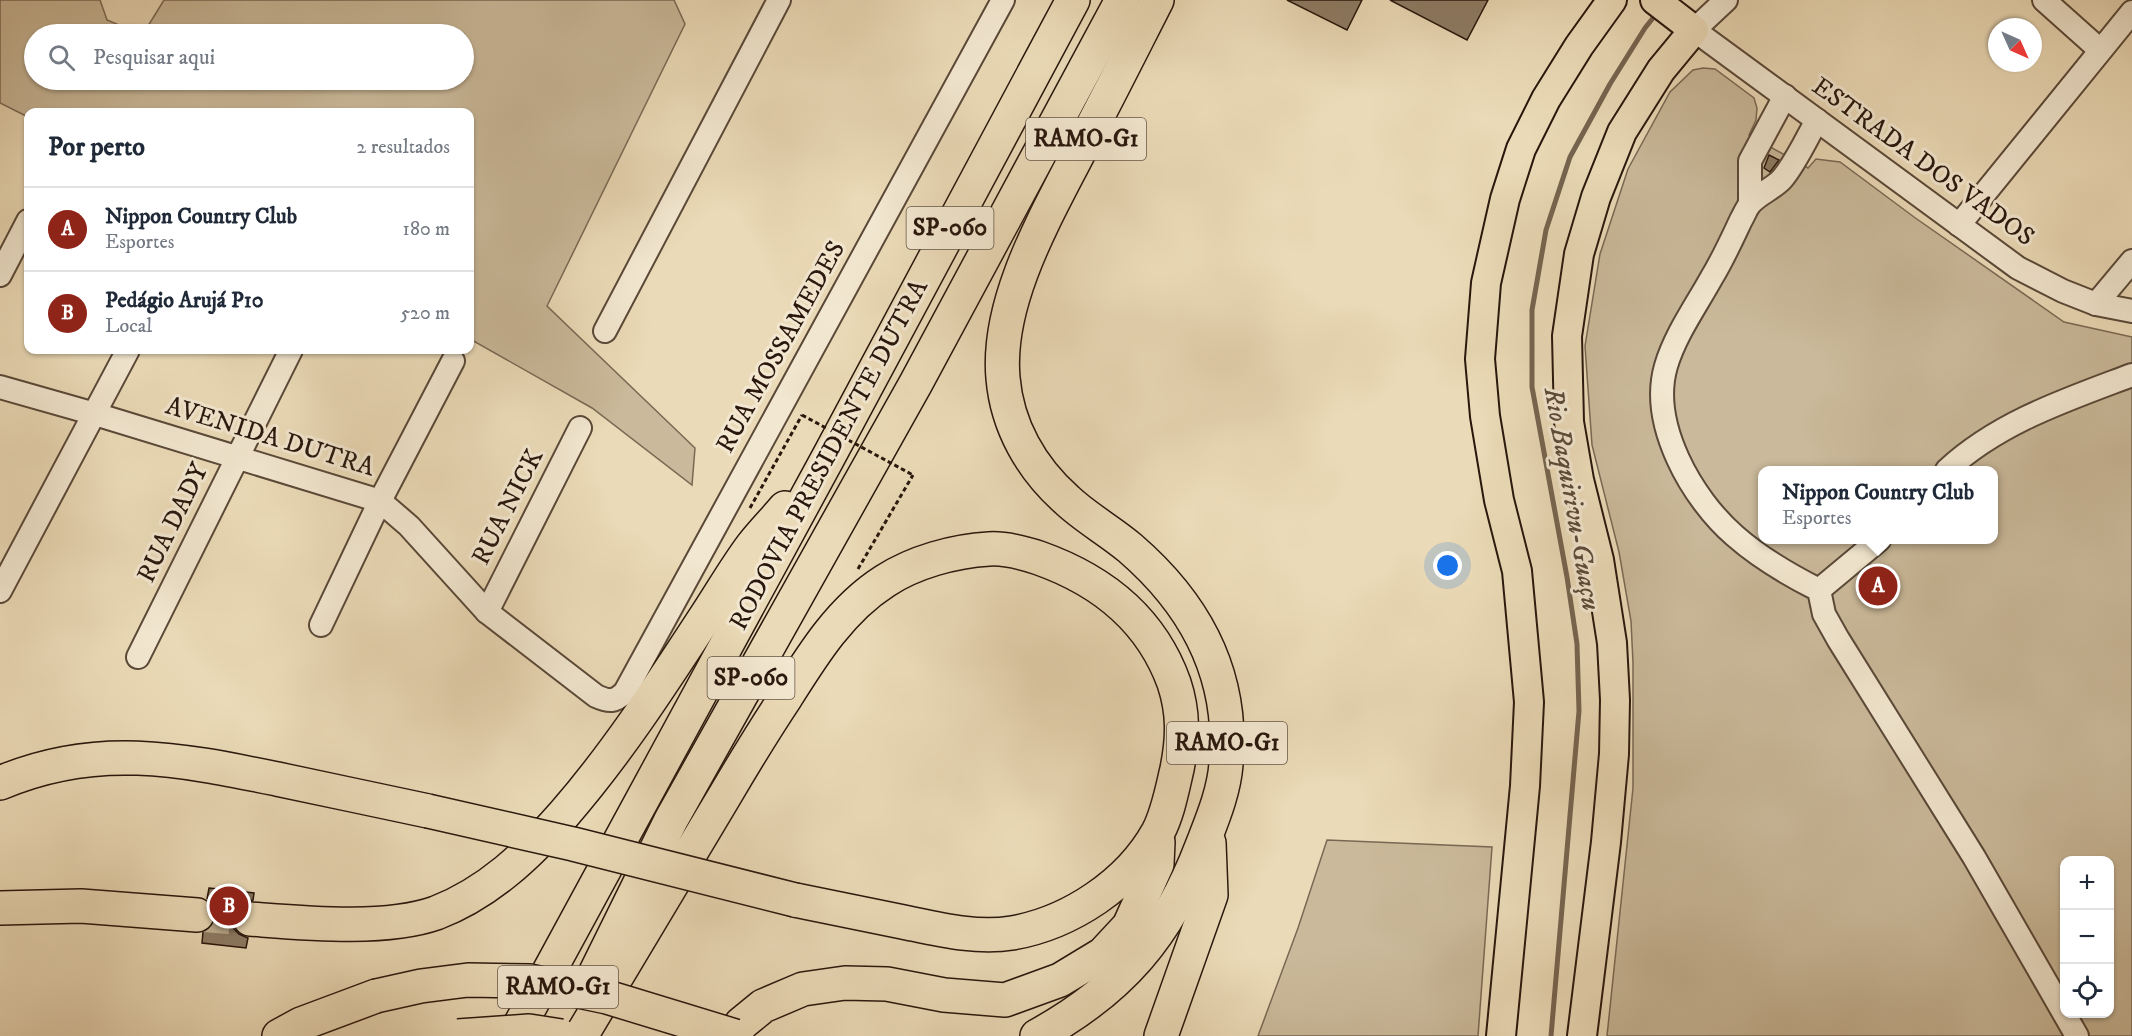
<!DOCTYPE html>
<html lang="pt">
<head>
<meta charset="utf-8">
<style>
  body { margin:0; font-family:"IM FELL DW Pica",serif; background:#f2f2f3; color:#1f2937 }
  .controls { position:absolute; right:18px; bottom:18px; display:grid; overflow:hidden; border-radius:12px; box-shadow:0 2px 4px #0004 }
  .controls button { width:54px; height:54px; display:grid; place-items:center; padding:0; border:0; border-bottom:2px solid #e0e1e3; background:#fff; color:#1f2937; font:30px sans-serif }
  .compass { position:absolute; left:1988px; top:18px; width:54px; height:54px; border-radius:50%; background:#fff; box-shadow:0 2px 4px #0004; rotate:135deg }
  .you { position:absolute; left:1448px; top:566px; width:21px; height:21px; margin:-15px; border:4px solid #fff; border-radius:50%; background:#1a73e8; box-shadow:0 0 0 9px #1a73e833 }
  .badge { display:grid; place-items:center; width:39px; height:39px; border-radius:50%; background:#8f2418; color:#fff; font-size:20px; font-weight:700 }
  .pin { position:absolute; translate:-50% -50%; border:3px solid #fff; box-shadow:0 2px 6px #0006 }
  .popup { position:absolute; left:1758px; top:466px; width:240px; height:78px; box-sizing:border-box; display:grid; place-content:center; border-radius:12px; background:#fff; filter:drop-shadow(0 2px 4px #0005); font-size:20px; white-space:nowrap; color:#747a83 }
  .popup b { font-size:22px; color:#1f2937 }
  .popup::after { content:''; position:absolute; left:50%; top:100%; margin-left:-12px; border:12px solid transparent; border-top-color:#fff }
  .list { margin:0; padding:0; list-style:none }
  h2 { display:flex; justify-content:space-between; align-items:center; height:78px; margin:0; padding:0 24px; font-size:26px }
  h2 small { font-size:20px; font-weight:400; color:#747a83 }
  .list li { display:grid; grid-template-columns:39px 1fr auto; gap:18px; align-items:center; box-sizing:border-box; height:84px; padding:0 24px; border-top:2px solid #e0e1e3 }
  .list b { display:block; font-size:22px; white-space:nowrap }
  .list p { margin:0; font-size:20px; white-space:nowrap; color:#747a83 }
  .list em { font-size:20px; font-style:normal; color:#747a83 }
  .icon { flex:none; width:33px; height:33px; fill:none; stroke:currentColor; stroke-width:2; stroke-linecap:round; stroke-linejoin:round }
  .map { position:relative; flex:none; width:2132px; height:1036px; overflow:hidden }
  .search { position:absolute; background:#fff; box-shadow:0 2px 4px #0004; left:24px; top:24px; width:450px; height:66px; display:flex; align-items:center; gap:15px; box-sizing:border-box; padding:0 21px; border-radius:33px; color:#747a83; font-size:22px }
  .panel { position:absolute; background:#fff; box-shadow:0 2px 4px #0004; left:24px; top:108px; width:450px; height:246px; border-radius:12px }
  .map>svg:first-child { display:block }
  .green { fill:#cab99a; stroke:#7a6854; stroke-width:1.5; fill-rule:evenodd }
  .lines { fill:none; stroke-linecap:round; stroke-linejoin:round }
  .stream { stroke:#766450; stroke-width:5 }
  .building { fill:#8e7c65; stroke:#29170d; stroke-width:1.5 }
  .highway-tunnel { stroke:#c4b395; stroke-width:33; stroke-dasharray:33 16; stroke-linecap:butt }
  .minor-casing { stroke:#5a4838; stroke-width:26 }
  .major-casing { stroke:#29170d; stroke-width:32 }
  .highway-casing { stroke:#29170d; stroke-width:36 }
  .path { stroke:#29170d; stroke-width:3; stroke-dasharray:4.5 3; stroke-linecap:butt }
  .minor { stroke:#f2e7d0; stroke-width:22 }
  .major { stroke:#ebdab7; stroke-width:28 }
  .highway { stroke:#ebdab7; stroke-width:33 }
  .highway-bridge-casing { stroke:#29170d; stroke-width:36; stroke-linecap:butt }
  .path-bridge { stroke:#29170d; stroke-width:3; stroke-dasharray:4.5 3; stroke-linecap:butt }
  .highway-bridge { stroke:#ebdab7; stroke-width:33 }
  .labels { text-anchor:middle; dominant-baseline:central; stroke-width:6; stroke-linejoin:round; paint-order:stroke }
  .shield { fill:#f2e7d0; stroke:#655548; stroke-width:1.5 }
  .shield-label { font-size:24px; font-weight:bold; fill:#29170d }
  .street-label { font-size:26px; fill:#29170d; stroke:#f2e7d0 }
  .water-label { font-size:27px; font-style:italic; fill:#5c4b3a; stroke:#f2e7d0 }
</style>
</head>
<body>
<div class="map">
<svg width="2132" height="1036" viewBox="0 0 2132 1036">
  <rect width="100%" height="100%" fill="#ebdab7"/>
  <filter id="stains"><feTurbulence type="fractalNoise" baseFrequency=".00333" numOctaves="4"/><feColorMatrix values="0 0 0 0 .2 0 0 0 0 .09 0 0 0 0 .02 0 0 0 .5 -.17"/></filter>
  <radialGradient id="worn" r=".72"><stop offset=".6" stop-color="#630" stop-opacity="0"/><stop offset="1" stop-color="#630" stop-opacity=".3"/></radialGradient>
  <!-- green -->
  <g class="green">
    <path d="M0,0h100l7,20 33,14h-106v46h430v-46h-321l21,-34h510l11,24 -138,282 148,142 -3,37 -100,-77 -122,-69v-227h-442v5l-28,-14z"/>
    <path d="M1703,68l12,1 39,29 3,10 -1,12 -7,15 59,33 8,-9 24,3 74,55 150,105 68,15v699h-525l26,-248v-125l-2,-42 -12,-69 -27,-107 -7,-99 15,-92 28,-85 42,-77 23,-22zM1762,470h232v70h-232zM2064,860h46v154h-46z"/>
    <path d="M1327,840l165,7 -14,189h-220l40,-108z"/>
  </g>
  <g class="lines">
    <!-- stream -->
    <path class="stream" d="M1551,1036l28,-325 -2,-67 -10,-67 -35,-190v-77l14,-80 24,-73 40,-73 35,-56 12,-15"/>
  </g>
  <!-- building -->
  <g class="building">
    <path d="M1287,0h75l-15,30z"/>
    <path d="M1390,0h98l-21,40z"/>
    <path d="M1769,155l10,5 -9,12 -6,-4z"/>
    <path d="M209,888l45,5 -1,7 -12,2 -7,7 -3,8 2,11 6,6 9,4 -2,10 -44,-5 1,-11 9,-6 4,-9 -2,-10 -7,-8z"/>
  </g>
  <g class="lines">
    <!-- highway-tunnel -->
    <path class="highway-tunnel" d="M197,915l53,4"/>
    <defs>
      <g id="minor">
        <path d="M1726,0l-32,30 324,238 45,23 33,13 36,7"/>
        <path d="M2044,0l56,50"/>
        <path d="M1817,120c-10,18 -22,44 -35,59 -9,10 -24,15 -32,25 -4,5 -6,11 -9,16 -9,19 -18,39 -29,57 -16,29 -37,58 -46,89 -17,58 26,133 69,170 25,22 54,39 84,54l5,24 14,25 136,218 103,179"/>
        <path d="M1750,203v-42l35,-65"/>
        <path d="M1959,225l173,-213"/>
        <path d="M0,275l28,-54"/>
        <path d="M2096,304l36,-43"/>
        <path d="M605,331l174,-331"/>
        <path d="M0,387l95,27 285,87 29,25 78,86 109,84c13,6 19,6 29,-4l378,-692"/>
        <path d="M1947,470c52,-48 119,-70 185,-95"/>
        <path d="M1819,590l60,-50"/>
        <path d="M0,591l128,-241"/>
        <path d="M487,612l93,-184"/>
        <path d="M321,625l59,-124 73,-140"/>
        <path d="M138,657l153,-307"/>
      </g>
      <g id="major">
        <path d="M1501,1036l24,-250 4,-84 -12,-131 -18,-71 -14,-84 -5,-57 6,-76 19,-84 16,-50 25,-50 33,-53 33,-46"/>
        <path d="M1582,1036l24,-194 8,-88 1,-54 -3,-57 -13,-83 -20,-80 -10,-58 -2,-86 12,-82 17,-57 26,-65 39,-62 33,-40 -39,-30"/>
      </g>
      <g id="highway">
        <path d="M0,783c96,-41 179,-24 277,-4 50,11 101,21 151,32"/>
        <path d="M0,908l81,-2 116,9"/>
        <path d="M250,919c54,4 135,12 186,-6 52,-20 92,-58 128,-99 52,-60 95,-126 138,-192 17,-25 32,-52 50,-76 10,-13 22,-25 33,-38"/>
        <path d="M592,980l79,-160 245,-437 206,-383"/>
        <path d="M279,1036l22,-12 75,-28"/>
        <path d="M514,1036l315,-580 244,-456"/>
        <path d="M581,1036c48,-80 95,-159 143,-239 20,-34 40,-67 62,-100 27,-43 55,-88 99,-116 29,-19 69,-30 104,-32 16,-1 35,4 50,9 62,22 112,61 135,125 10,30 9,56 3,86 -5,21 -9,44 -19,63 -29,52 -88,91 -146,101 -36,6 -75,-4 -109,-11 -36,-7 -72,-15 -108,-22"/>
        <path d="M734,1036l7,-12 22,-18 40,-17 42,-6 42,1 57,11 61,5 55,-20 43,-26 26,-28 28,-62 1,-22"/>
        <path d="M1037,1036c84,-46 131,-101 165,-190 10,-26 22,-54 24,-82 8,-89 -30,-159 -96,-216 -20,-17 -44,-30 -63,-48 -36,-32 -60,-74 -64,-122 -7,-78 44,-163 78,-230 26,-49 51,-99 76,-148"/>
        <path d="M1161,1036l50,-141 -2,-52"/>
      </g>
    </defs>
    <!-- minor casing -->
    <use href="#minor" class="minor-casing"/>
    <!-- major casing -->
    <use href="#major" class="major-casing"/>
    <!-- highway casing -->
    <use href="#highway" class="highway-casing"/>
    <!-- path -->
    <g class="path">
      <path d="M750,508l52,-93"/>
      <path d="M858,569l55,-94"/>
    </g>
    <!-- minor -->
    <use href="#minor" class="minor"/>
    <!-- major -->
    <use href="#major" class="major"/>
    <!-- highway -->
    <use href="#highway" class="highway"/>
    <defs>
      <g id="highway-bridge">
        <path d="M428,811l145,33 222,56"/>
        <path d="M376,996l45,-10 47,-6 62,1 77,16 128,39"/>
        <path d="M458,1036l71,-5 32,5"/>
      </g>
    </defs>
    <!-- highway-bridge casing -->
    <use href="#highway-bridge" class="highway-bridge-casing"/>
    <!-- path-bridge -->
    <path class="path-bridge" d="M802,415l111,60"/>
    <!-- highway-bridge -->
    <use href="#highway-bridge" class="highway-bridge"/>
  </g>
  <g class="labels">
    <!-- shield labels -->
    <g class="shield">
      <rect x="1026" y="118" width="120" height="42" rx="4.5"/>
      <rect x="906.5" y="207" width="87" height="42" rx="4.5"/>
      <rect x="707.5" y="657" width="87" height="42" rx="4.5"/>
      <rect x="1167" y="722" width="120" height="42" rx="4.5"/>
      <rect x="498" y="966" width="120" height="42" rx="4.5"/>
    </g>
    <g class="shield-label">
      <text x="1086" y="139">RAMO-G1</text>
      <text x="950" y="228">SP-060</text>
      <text x="751" y="678">SP-060</text>
      <text x="1227" y="743">RAMO-G1</text>
      <text x="558" y="987">RAMO-G1</text>
    </g>
    <!-- street labels -->
    <g class="street-label">
      <text transform="translate(1923 162) rotate(36)">ESTRADA DOS VADOS</text>
      <text transform="translate(781 347) rotate(-61)">RUA MOSSAMEDES</text>
      <text transform="translate(270 437) rotate(17)">AVENIDA DUTRA</text>
      <text transform="translate(829 455) rotate(-62)">RODOVIA PRESIDENTE DUTRA</text>
      <text transform="translate(508 507) rotate(-63)">RUA NICK</text>
      <text transform="translate(173 523) rotate(-64)">RUA DADY</text>
    </g>
    <!-- water labels -->
    <g class="water-label">
      <text transform="translate(1572 499) rotate(80)">Rio Baquirivu-Guaçu</text>
    </g>
  </g>
  <rect width="100%" height="100%" filter="url(#stains)"/>
  <rect width="100%" height="100%" fill="url(#worn)"/>
</svg>
<div class="controls">
<button>+</button>
<button>−</button>
<button><svg class="icon" aria-label="locate" viewBox="0 0 24 24"><circle cx="12" cy="12" r="6"/><path d="M12 2v4M12 18v4M2 12h4M18 12h4"/></svg></button>
</div>
<svg class="compass" viewBox="-18 -18 36 36"><path d="M0-13l5 13h-10z" fill="#e53935"/><path d="M0 13l5-13h-10z" fill="#747a83"/></svg>
<div class="you"></div>
<div class="pin badge" style="left:1878px;top:586px">A</div>
<div class="popup"><b>Nippon Country Club</b>Esportes</div>
<div class="pin badge" style="left:229px;top:906px">B</div>
<div class="search"><svg class="icon" aria-label="search" viewBox="0 0 24 24"><circle cx="10" cy="10" r="6"/><path d="M15 15l6 6"/></svg>Pesquisar aqui</div>
<section class="panel">
<h2>Por perto<small>2 resultados</small></h2>
<ul class="list">
<li><span class="badge">A</span><div><b>Nippon Country Club</b><p>Esportes</p></div><em>180 m</em></li>
<li><span class="badge">B</span><div><b>Pedágio Arujá P10</b><p>Local</p></div><em>520 m</em></li>
</ul>
</section>
</div>
</body>
</html>
